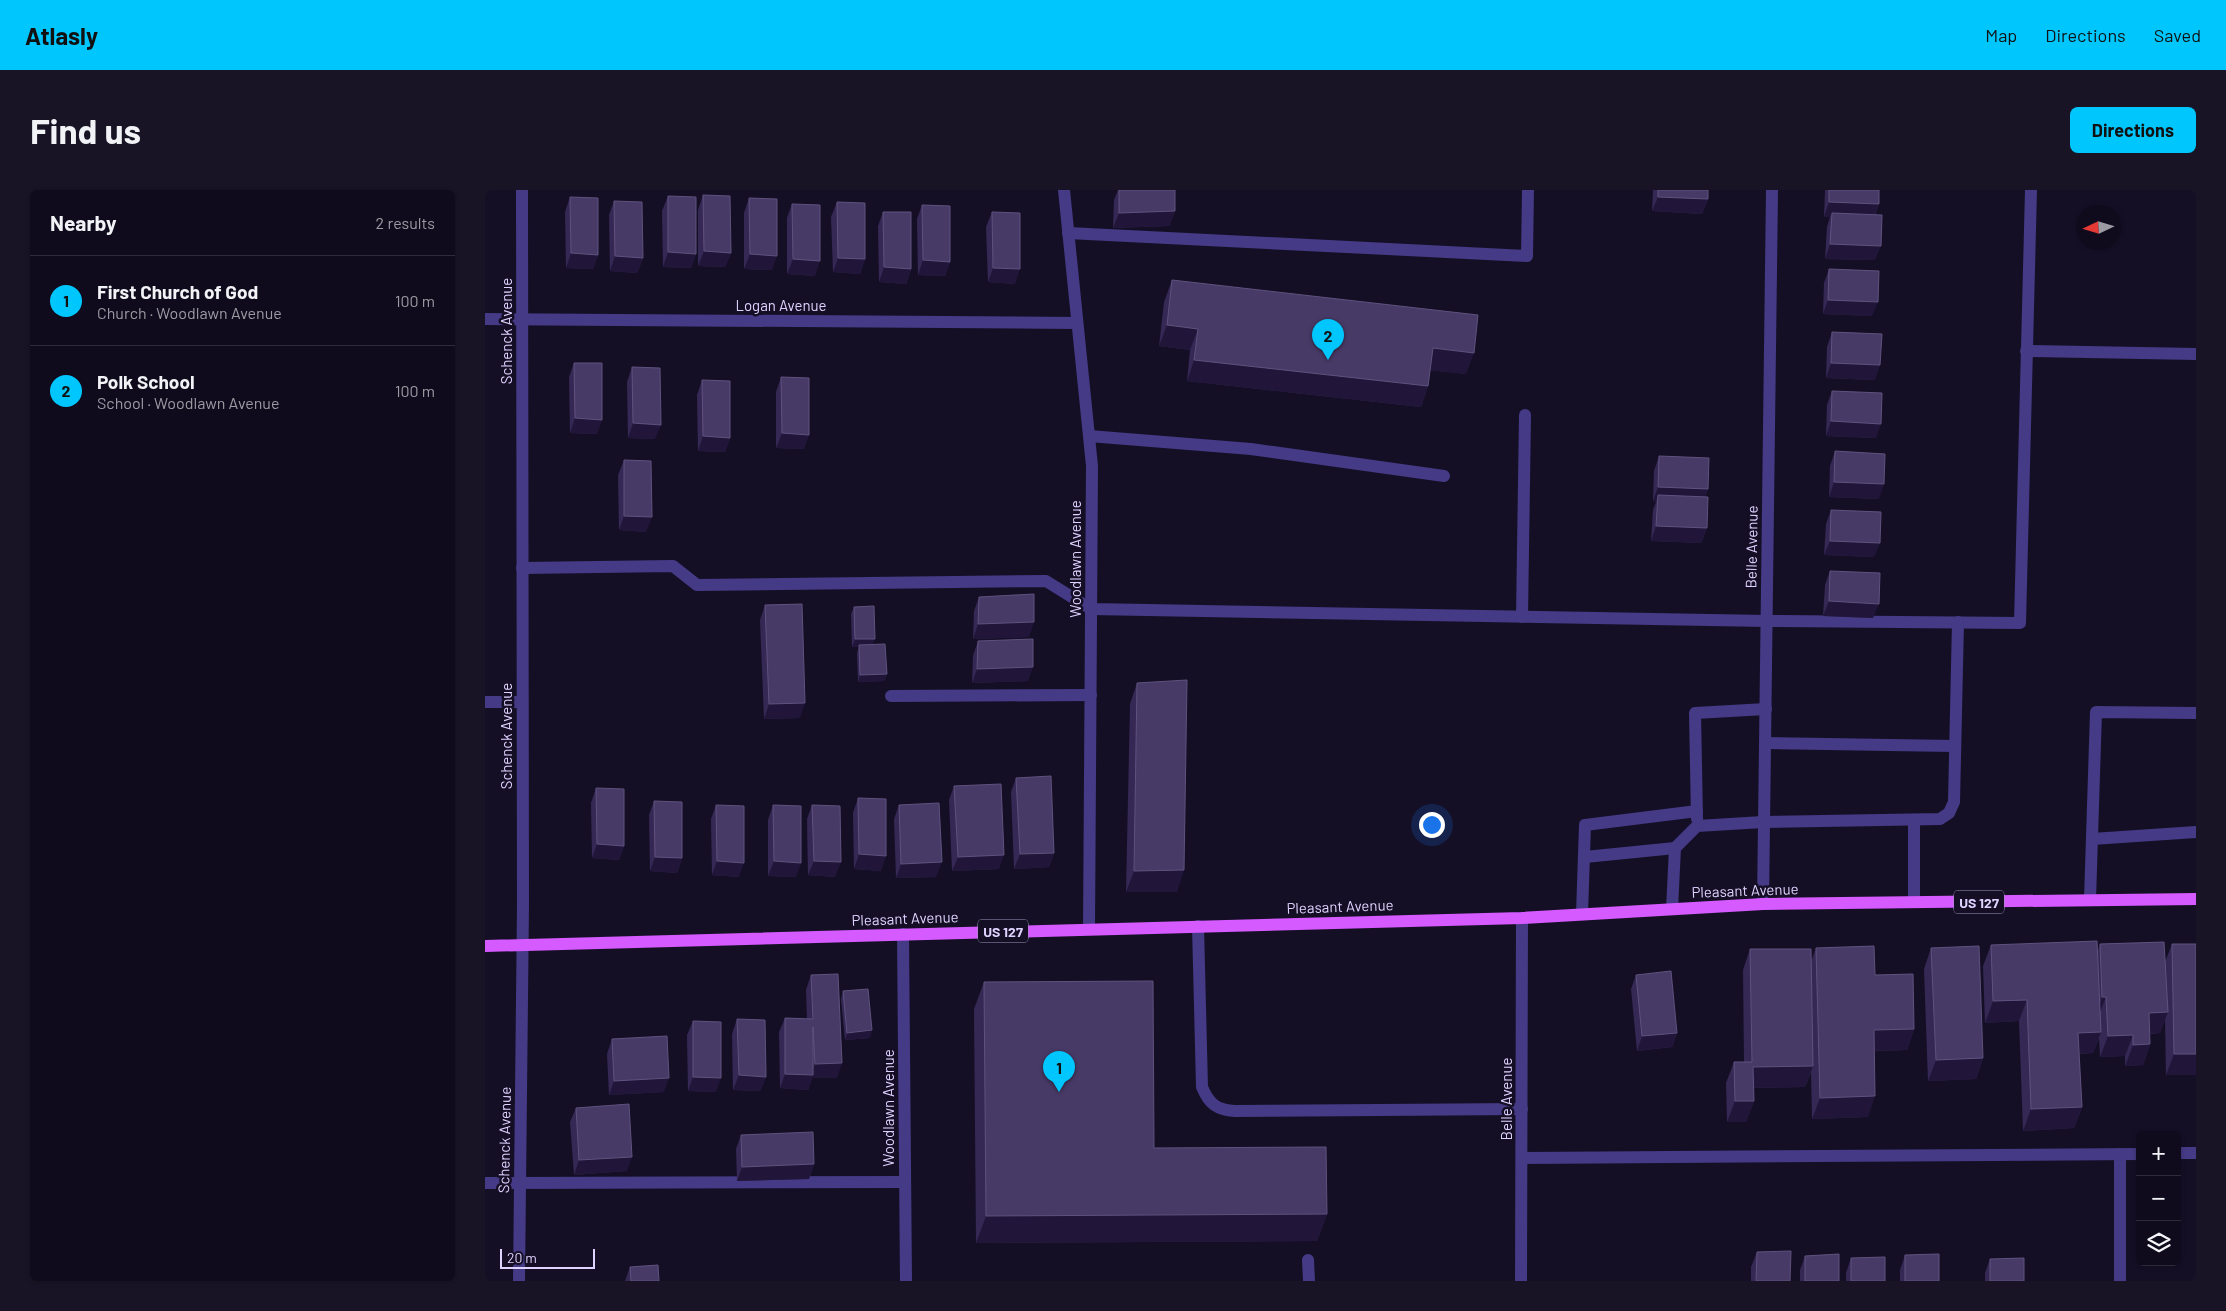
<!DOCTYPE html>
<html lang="en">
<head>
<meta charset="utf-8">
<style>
  body { margin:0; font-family:Barlow,sans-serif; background:#191425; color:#f1f3f6 }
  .controls { position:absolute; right:15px; bottom:15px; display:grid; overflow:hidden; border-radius:8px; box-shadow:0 1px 4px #0004 }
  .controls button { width:45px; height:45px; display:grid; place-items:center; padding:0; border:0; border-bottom:1px solid #302b3b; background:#100b1c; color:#f1f3f6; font:25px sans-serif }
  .compass { position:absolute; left:1591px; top:15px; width:45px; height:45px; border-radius:50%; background:#100b1c; box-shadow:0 1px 4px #0004; rotate:266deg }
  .scale { position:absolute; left:15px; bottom:12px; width:95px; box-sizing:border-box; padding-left:5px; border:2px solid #ded3ff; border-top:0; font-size:14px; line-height:18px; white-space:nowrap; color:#ded3ff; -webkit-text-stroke:4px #150f26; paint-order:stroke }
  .you { position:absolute; left:946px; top:634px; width:18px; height:18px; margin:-12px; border:4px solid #fff; border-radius:50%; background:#1a73e8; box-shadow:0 0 0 8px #1a73e833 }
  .badge { display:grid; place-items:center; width:32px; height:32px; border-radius:50%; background:#00c6fe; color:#111; font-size:16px; font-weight:700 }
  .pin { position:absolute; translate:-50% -41px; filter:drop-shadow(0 1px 2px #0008) }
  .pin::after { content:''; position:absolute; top:26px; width:18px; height:15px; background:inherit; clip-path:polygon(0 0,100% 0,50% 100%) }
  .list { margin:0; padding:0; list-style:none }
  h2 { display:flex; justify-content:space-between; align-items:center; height:65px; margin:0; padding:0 20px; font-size:21px }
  h2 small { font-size:16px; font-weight:400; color:#9c9ba3 }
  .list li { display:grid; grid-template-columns:32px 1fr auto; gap:15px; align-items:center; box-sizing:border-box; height:90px; padding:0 20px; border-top:1px solid #302b3b }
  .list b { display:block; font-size:19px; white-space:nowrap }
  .list p { margin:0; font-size:16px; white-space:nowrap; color:#9c9ba3 }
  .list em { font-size:16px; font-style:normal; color:#9c9ba3 }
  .icon { flex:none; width:28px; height:28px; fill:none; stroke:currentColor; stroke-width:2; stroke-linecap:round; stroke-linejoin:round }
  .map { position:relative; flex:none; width:1711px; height:1091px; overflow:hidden; border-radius:8px }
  header { display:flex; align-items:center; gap:30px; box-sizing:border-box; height:70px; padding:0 25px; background:#00c6fe; color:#111 }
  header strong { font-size:24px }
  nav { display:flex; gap:28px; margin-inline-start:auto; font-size:18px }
  .intro { display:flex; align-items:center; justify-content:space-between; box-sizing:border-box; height:120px; padding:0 30px }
  h1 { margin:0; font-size:35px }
  .button { padding:12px 22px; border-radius:8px; background:#00c6fe; color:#111; font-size:18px; font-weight:700 }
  main { display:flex; gap:30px; padding:0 30px }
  aside { flex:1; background:#100b1c; border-radius:8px; box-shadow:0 1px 4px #0004 }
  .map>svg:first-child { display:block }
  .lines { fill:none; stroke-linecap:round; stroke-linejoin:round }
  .lane { stroke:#453a85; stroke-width:12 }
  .street { stroke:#453a85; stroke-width:12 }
  .primary { stroke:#d55aff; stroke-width:12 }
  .wall { fill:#362854 }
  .shaded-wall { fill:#21163a }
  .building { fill:#483a66; stroke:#5f527e }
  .labels { text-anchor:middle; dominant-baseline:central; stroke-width:5; stroke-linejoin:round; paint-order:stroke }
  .shield { fill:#150f26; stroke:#a298be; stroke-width:1 }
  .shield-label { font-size:14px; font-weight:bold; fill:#ded3ff }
  .street-label { font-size:15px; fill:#ded3ff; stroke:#150f26 }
</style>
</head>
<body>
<header>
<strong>Atlasly</strong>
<nav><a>Map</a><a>Directions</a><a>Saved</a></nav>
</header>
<div class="intro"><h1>Find us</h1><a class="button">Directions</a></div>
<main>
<aside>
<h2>Nearby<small>2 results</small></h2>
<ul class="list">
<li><span class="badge">1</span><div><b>First Church of God</b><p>Church · Woodlawn Avenue</p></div><em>100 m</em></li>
<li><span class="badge">2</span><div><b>Polk School</b><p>School · Woodlawn Avenue</p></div><em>100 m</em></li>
</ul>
</aside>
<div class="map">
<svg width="1711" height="1091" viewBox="0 0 1711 1091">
  <rect width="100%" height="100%" fill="#150f26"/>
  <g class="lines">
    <!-- lane -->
    <g class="lane">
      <path d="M583,43l459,23 1,-66"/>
      <path d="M1541,161l170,3"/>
      <path d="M604,246l162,13 193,27"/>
      <path d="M37,378l151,-2 24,19 349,-4 45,28 676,12 253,2 11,-433"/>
      <path d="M1037,427l3,-202"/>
      <path d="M0,512h37"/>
      <path d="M1280,553l189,3"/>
      <path d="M1212,629l-2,-106 71,-4"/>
      <path d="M1607,649l104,-7"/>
      <path d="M1100,667l90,-9"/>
      <path d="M1605,710l6,-188 100,1"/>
      <path d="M1429,712v-81"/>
      <path d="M1187,719l3,-61 22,-22 66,-4 177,-3 9,-6 5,-11 4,-180"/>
      <path d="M1097,724l3,-89 112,-14"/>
      <path d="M713,736l4,161c7,17 15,23 33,24l287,-2"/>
      <path d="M1692,963h19"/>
      <path d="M1635,964v127"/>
      <path d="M1037,968l618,-4"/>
      <path d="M0,993l420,-1"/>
      <path d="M823,1070l1,21"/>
    </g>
    <!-- street -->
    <g class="street">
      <path d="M579,0l28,276 -3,463"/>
      <path d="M0,129l592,4"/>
      <path d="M406,506l200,-1"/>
      <path d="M1278,714l9,-714"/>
      <path d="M418,744l3,347"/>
      <path d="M34,1091l4,-376 -1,-715"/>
      <path d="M1036,1091l1,-363"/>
    </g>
    <!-- primary -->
    <path class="primary" d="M0,756l1037,-28 241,-14 433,-5"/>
  </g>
  <!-- wall -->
  <g class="wall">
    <path d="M633,0h57v21l-6,15 -56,2 1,-28z"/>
    <path d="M1168,0h55v9l-6,15 -50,-3z"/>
    <path d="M1340,0h54v14l-4,11v45l-50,-1 2,-32 3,-10h-6z"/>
    <path d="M218,5l28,58 -6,14 -27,-1v-56z"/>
    <path d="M183,6l28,58 -5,14 -28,-1 -1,-56z"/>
    <path d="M85,7l28,58 -5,14 -27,-1 -1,-56z"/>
    <path d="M264,8l23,72 -28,-1v-56z"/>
    <path d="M129,11l29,57 -6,15 -27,-2 -1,-56z"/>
    <path d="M352,12l28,57 -5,15 -27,-2 -2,-55z"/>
    <path d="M307,14l23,72 -28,-2v-56z"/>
    <path d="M437,15l28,57 -5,14 -27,-1 -1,-56z"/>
    <path d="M398,22l28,57 -5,15 -27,-2 -1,-56z"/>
    <path d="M507,22l23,72 -27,-2 -2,-55z"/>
    <path d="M1344,79l43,47 -49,-2 1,-31z"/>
    <path d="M687,90l294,94 -36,-4 -2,16 -7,21 -234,-26 3,-31 -31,-4 5,-44z"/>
    <path d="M1347,142l43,48 -49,-2 1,-31z"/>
    <path d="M89,173l23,71 -27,-1 -1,-56z"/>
    <path d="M147,177l23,72 -27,-1 -1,-56z"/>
    <path d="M296,187l23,72 -28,-1v-56z"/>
    <path d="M217,190l28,58 -5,14 -27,-1 -1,-56z"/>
    <path d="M1347,201l44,47 -50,-2 1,-31z"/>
    <path d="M1350,261l44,48 -50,-2 1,-31z"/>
    <path d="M1174,266l49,33 -3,8 2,31 -6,15 -50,-2 2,-31 3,-8 -3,-1 1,-30z"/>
    <path d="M139,270l22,72 -27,-2 -1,-55z"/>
    <path d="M1346,320l43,47 -50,-2 2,-31z"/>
    <path d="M1345,381l43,47 -50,-2 2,-31z"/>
    <path d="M494,407l50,40 -56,2 1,-28z"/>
    <path d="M280,415l35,113 -36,1 -4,-99z"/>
    <path d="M369,417l33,67 -3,7 -26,1 -1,-29 2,-7 -7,1 -1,-33z"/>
    <path d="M493,451l50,40 -56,2 1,-27z"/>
    <path d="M652,493l40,209h-51l4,-188z"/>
    <path d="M531,588l38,75 -5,14 -35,2 -3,-77z"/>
    <path d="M469,596l45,83 -47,2 -3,-71z"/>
    <path d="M111,598l28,58 -5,14 -27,-2 -1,-55z"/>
    <path d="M373,608l23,73 -27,-2 -1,-56z"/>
    <path d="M169,611l28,57 -5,15 -27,-2 -1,-56z"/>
    <path d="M231,615l23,72 -27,-2 -1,-56z"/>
    <path d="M288,615l23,72 -28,-1v-56z"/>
    <path d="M327,615l23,72 -27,-2 -1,-56z"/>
    <path d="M414,615l37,72 -40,1 -2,-59z"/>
    <path d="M1615,754l65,18 7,-18 24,131h-30l-1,-56 -5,14 -10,1v10l-7,21 -18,1v-10l-25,1 -1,-19 -6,15 -14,1 3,53 -8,21 -51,3 -4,-110 -34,2 -2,-57 8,-21 107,5z"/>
    <path d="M1331,758l59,27 39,54 -7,21 -33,1 -6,66 -56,2 -1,-47 -6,15 -51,1v13l-8,21h-19l-1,-39 8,-21h10l-1,-92 7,-21 62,10z"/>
    <path d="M1446,758l52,110 -7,21 -48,2 -4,-112z"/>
    <path d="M326,785l26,103h-25l-4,12 -28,-2 -1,-56 6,-14 22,1 -1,-29z"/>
    <path d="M1151,785l41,58 -5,14 -35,4 -6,-62z"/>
    <path d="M499,792l170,166 173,66 -10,27 -341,2 -2,-234z"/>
    <path d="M358,801l27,47 -25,2 -4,-41z"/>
    <path d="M252,829l29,58 -6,14 -27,-1 -1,-56z"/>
    <path d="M208,831l23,71 -28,-1 -1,-56z"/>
    <path d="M127,849l52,53 -55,3 -2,-41z"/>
    <path d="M91,918l51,63 -53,4 -4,-53z"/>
    <path d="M256,945l73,29 -5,15 -72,2 -1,-32z"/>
    <path d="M1272,1062l33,29h-39v-14z"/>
    <path d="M1420,1065l34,26h-39v-11z"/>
    <path d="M1320,1066l34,25h-39v-11z"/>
    <path d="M1366,1068l34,23h-39v-8z"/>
    <path d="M1505,1069l34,22h-39v-8z"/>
    <path d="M145,1077l29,14h-34z"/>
  </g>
  <!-- shaded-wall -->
  <g class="shaded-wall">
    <path d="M1173,7l50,2 -6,15 -50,-3z"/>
    <path d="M1344,12l50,2 -6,14 -41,-5 -2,4h-6z"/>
    <path d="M690,21l-6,15 -56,2 6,-15z"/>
    <path d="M1345,54l51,2 -6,14 -50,-1z"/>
    <path d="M219,61l27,2 -6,14 -27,-1z"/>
    <path d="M183,62l28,2 -5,14 -28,-1z"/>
    <path d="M86,63l27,2 -5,14 -27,-1z"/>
    <path d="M265,64l27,2 -5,14 -28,-1z"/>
    <path d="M130,66l28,2 -6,15 -27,-2z"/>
    <path d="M353,68l27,1 -5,15 -27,-2z"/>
    <path d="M308,69l27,2 -5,15 -28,-2z"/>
    <path d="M438,70l27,2 -5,14 -27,-1z"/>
    <path d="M399,77l27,2 -5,15 -27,-2z"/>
    <path d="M508,78l27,1 -5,15 -27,-2z"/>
    <path d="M1343,110l50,2 -6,14 -49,-2z"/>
    <path d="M682,135l31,4 -8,21 -31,-4z"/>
    <path d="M948,158l41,5 -8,21 -41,-4z"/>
    <path d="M709,170l234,26 -7,21 -234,-26z"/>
    <path d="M1346,173l49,2 -5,15 -49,-2z"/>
    <path d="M90,228l27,2 -5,14 -27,-1z"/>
    <path d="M1346,231l50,3 -5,14 -50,-2z"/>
    <path d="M148,233l28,2 -6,14 -27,-1z"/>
    <path d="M297,243l27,2 -5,14 -28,-1z"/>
    <path d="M218,246l27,2 -5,14 -27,-1z"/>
    <path d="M1349,292l50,2 -5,15 -50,-2z"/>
    <path d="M1173,297l50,2 -5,15 -45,-9 -2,7 -3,-1z"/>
    <path d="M139,326l28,1 -6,15 -27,-2z"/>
    <path d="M1171,336l51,2 -6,15 -50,-2z"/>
    <path d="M1345,351l50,2 -6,14 -50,-2z"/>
    <path d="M1344,411l50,3 -6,14 -50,-2z"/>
    <path d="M549,432l-5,15 -56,2 5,-15z"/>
    <path d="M370,449h20l-3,7 -20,1z"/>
    <path d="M548,477l-5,14 -56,2 5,-14z"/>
    <path d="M402,484l-3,7 -26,1 2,-7z"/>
    <path d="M320,513l-5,15 -36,1 5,-15z"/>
    <path d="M112,654l27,2 -5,14 -27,-2z"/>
    <path d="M569,663l-5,14 -35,2 6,-15z"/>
    <path d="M374,664l27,2 -5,15 -27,-2z"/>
    <path d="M519,665l-5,14 -47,2 6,-14z"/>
    <path d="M170,667l27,1 -5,15 -27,-2z"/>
    <path d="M232,671l27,2 -5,14 -27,-2z"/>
    <path d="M289,671l27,2 -5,14 -28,-1z"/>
    <path d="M329,671l27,1 -6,15 -27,-2z"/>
    <path d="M457,672l-6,15 -40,1 5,-14z"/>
    <path d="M699,680l-7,22h-51l8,-21z"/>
    <path d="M1617,807h4l-8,21 -3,1z"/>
    <path d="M1542,810l-8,21 -34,2 8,-22z"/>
    <path d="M1683,822l-8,21 -18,1 7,-21z"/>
    <path d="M1429,839l-7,21 -41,1 8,-21z"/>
    <path d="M387,840l-2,8 -25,2 2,-7z"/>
    <path d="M1616,842l-8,21 -22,1 7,-21z"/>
    <path d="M1192,843l-5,14 -35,4 5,-15z"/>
    <path d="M1648,845l-8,21 -25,1 8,-21z"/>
    <path d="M1665,854l-7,21 -18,1 8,-21z"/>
    <path d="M1689,864h22v21h-30z"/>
    <path d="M1498,868l-7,21 -48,2 8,-21z"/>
    <path d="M357,873l-5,15h-25l-4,12 -28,-2 5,-14 26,1 4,-11z"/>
    <path d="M1328,876l-8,21 -59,1 7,-21z"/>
    <path d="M254,885l27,2 -6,14 -27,-1z"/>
    <path d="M208,887l28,1 -5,14 -28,-1z"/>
    <path d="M184,888l-5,14 -55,3 5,-14z"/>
    <path d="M1390,906l-7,21 -56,2 8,-21z"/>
    <path d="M1250,911h19l-8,21h-19z"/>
    <path d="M1597,917l-8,21 -51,3 8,-22z"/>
    <path d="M147,967l-5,14 -53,4 5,-15z"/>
    <path d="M329,974l-5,15 -72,2 5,-14z"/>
    <path d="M842,1024l-10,27 -341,2 10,-27z"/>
  </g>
  <!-- building -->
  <g class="building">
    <path d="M634,0h56v21l-56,2z"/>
    <path d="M1173,0h50v9l-50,-2z"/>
    <path d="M1344,0h50v14l-50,-2z"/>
    <path d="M218,5l27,1 1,57 -27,-2z"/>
    <path d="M183,6l28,1v57l-28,-2z"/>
    <path d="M85,7l28,1v57l-27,-2z"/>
    <path d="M264,8l28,1v57l-27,-2z"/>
    <path d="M129,11l28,1 1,56 -28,-2z"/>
    <path d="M352,12l28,1v56l-27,-1z"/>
    <path d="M307,14l28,1v56l-27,-2z"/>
    <path d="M437,15l28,1v56l-27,-2z"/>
    <path d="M398,22h28v57l-27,-2z"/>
    <path d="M507,22l28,1v56l-27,-1z"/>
    <path d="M1347,23l50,2 -1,31 -51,-2z"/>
    <path d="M1344,79l50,2 -1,31 -50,-2z"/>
    <path d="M687,90l306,35 -4,38 -41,-5 -5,38 -234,-26 4,-31 -31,-4z"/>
    <path d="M1347,142l50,2 -2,31 -49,-2z"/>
    <path d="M89,173h28v57l-27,-2z"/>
    <path d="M147,177l28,1 1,57 -28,-2z"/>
    <path d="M296,187l28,1v57l-27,-2z"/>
    <path d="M217,190l28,1v57l-27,-2z"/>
    <path d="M1347,201l50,2 -1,31 -50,-3z"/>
    <path d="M1350,261l50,3 -1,30 -50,-2z"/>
    <path d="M1174,266l50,2 -1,31 -50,-2z"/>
    <path d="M139,270l27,1 1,56 -28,-1z"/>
    <path d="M1173,305l50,2 -1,31 -51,-2z"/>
    <path d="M1346,320l50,2 -1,31 -50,-2z"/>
    <path d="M1345,381l50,2 -1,31 -50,-3z"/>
    <path d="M549,404v28l-56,2 1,-27z"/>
    <path d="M317,414l3,99 -36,1 -4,-99z"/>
    <path d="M389,416l1,33h-20l-1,-32z"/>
    <path d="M548,449v28l-56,2 1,-28z"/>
    <path d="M400,454l2,30 -27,1 -1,-30z"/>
    <path d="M702,490l-3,190 -50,1 3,-188z"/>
    <path d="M566,586l3,77 -34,1 -4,-76z"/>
    <path d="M516,594l3,71 -46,2 -4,-71z"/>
    <path d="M111,598l28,1v57l-27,-2z"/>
    <path d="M373,608l28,1v57l-27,-2z"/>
    <path d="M169,611l28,1v56l-27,-1z"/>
    <path d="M454,613l3,59 -41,2 -2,-59z"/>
    <path d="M231,615l28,1v57l-27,-2z"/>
    <path d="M288,615l28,1v57l-27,-2z"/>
    <path d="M327,615l28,1 1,56 -27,-1z"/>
    <path d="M1612,751l4,91 -23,1 4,74 -51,2 -4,-109 -34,1 -2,-56z"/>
    <path d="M1679,752l4,70 -19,1 1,31 -17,1v-10l-25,1 -2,-39h-4l-2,-53z"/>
    <path d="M1687,754h24v110h-22z"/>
    <path d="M1389,756l1,29 38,-1 1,55 -40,1 1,66 -55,2 -4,-150z"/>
    <path d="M1494,756l4,112 -47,2 -5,-112z"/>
    <path d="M1265,759h61l2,117 -60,1 1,34h-19l-1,-39h18z"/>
    <path d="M1186,781l6,62 -35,3 -6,-61z"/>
    <path d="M353,784l4,89 -27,1 -2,-37v48l-28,-1v-56l28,1 -2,-44z"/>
    <path d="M668,791l1,167 172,-1 1,67 -341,2 -2,-234z"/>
    <path d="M383,799l4,41 -25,3 -4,-42z"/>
    <path d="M252,829l28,1 1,57 -27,-2z"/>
    <path d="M208,831l28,1v56l-28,-1z"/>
    <path d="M182,846l2,42 -55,3 -2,-42z"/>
    <path d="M144,914l3,53 -53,3 -3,-52z"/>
    <path d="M328,942l1,32 -72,3 -1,-32z"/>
    <path d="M1306,1061l-1,30h-34l1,-29z"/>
    <path d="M1354,1064v27h-34v-25z"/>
    <path d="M1454,1064v27h-34v-26z"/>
    <path d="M1400,1067v24h-34v-23z"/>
    <path d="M1539,1068v23h-34v-22z"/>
    <path d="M173,1075l1,16h-28l-1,-14z"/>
  </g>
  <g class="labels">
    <!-- shield labels -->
    <g class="shield">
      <rect x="1469" y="700.5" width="50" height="23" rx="4"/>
      <rect x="493" y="729.5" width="50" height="23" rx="4"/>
    </g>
    <g class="shield-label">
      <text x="1494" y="712">US 127</text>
      <text x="518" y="741">US 127</text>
    </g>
    <!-- street labels -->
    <g class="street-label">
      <text x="296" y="115">Logan Avenue</text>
      <text transform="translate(21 141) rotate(-90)">Schenck Avenue</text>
      <text transform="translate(1266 357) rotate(-89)">Belle Avenue</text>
      <text transform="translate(590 369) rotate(-90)">Woodlawn Avenue</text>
      <text transform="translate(21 546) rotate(-90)">Schenck Avenue</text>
      <text transform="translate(1260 700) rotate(-2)">Pleasant Avenue</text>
      <text transform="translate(855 716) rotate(-2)">Pleasant Avenue</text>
      <text transform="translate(420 728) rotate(-2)">Pleasant Avenue</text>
      <text transform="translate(1021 909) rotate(-90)">Belle Avenue</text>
      <text transform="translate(403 918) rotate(-90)">Woodlawn Avenue</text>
      <text transform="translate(19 950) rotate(-89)">Schenck Avenue</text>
    </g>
  </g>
</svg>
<div class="controls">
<button>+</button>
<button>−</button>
<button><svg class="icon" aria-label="layers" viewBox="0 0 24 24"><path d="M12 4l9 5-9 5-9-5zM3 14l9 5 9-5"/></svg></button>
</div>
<svg class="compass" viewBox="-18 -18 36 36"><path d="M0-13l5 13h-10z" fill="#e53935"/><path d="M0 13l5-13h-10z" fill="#9c9ba3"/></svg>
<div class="scale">20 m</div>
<div class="you"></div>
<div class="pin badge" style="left:574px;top:902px">1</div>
<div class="pin badge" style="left:843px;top:170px">2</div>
</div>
</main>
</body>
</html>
